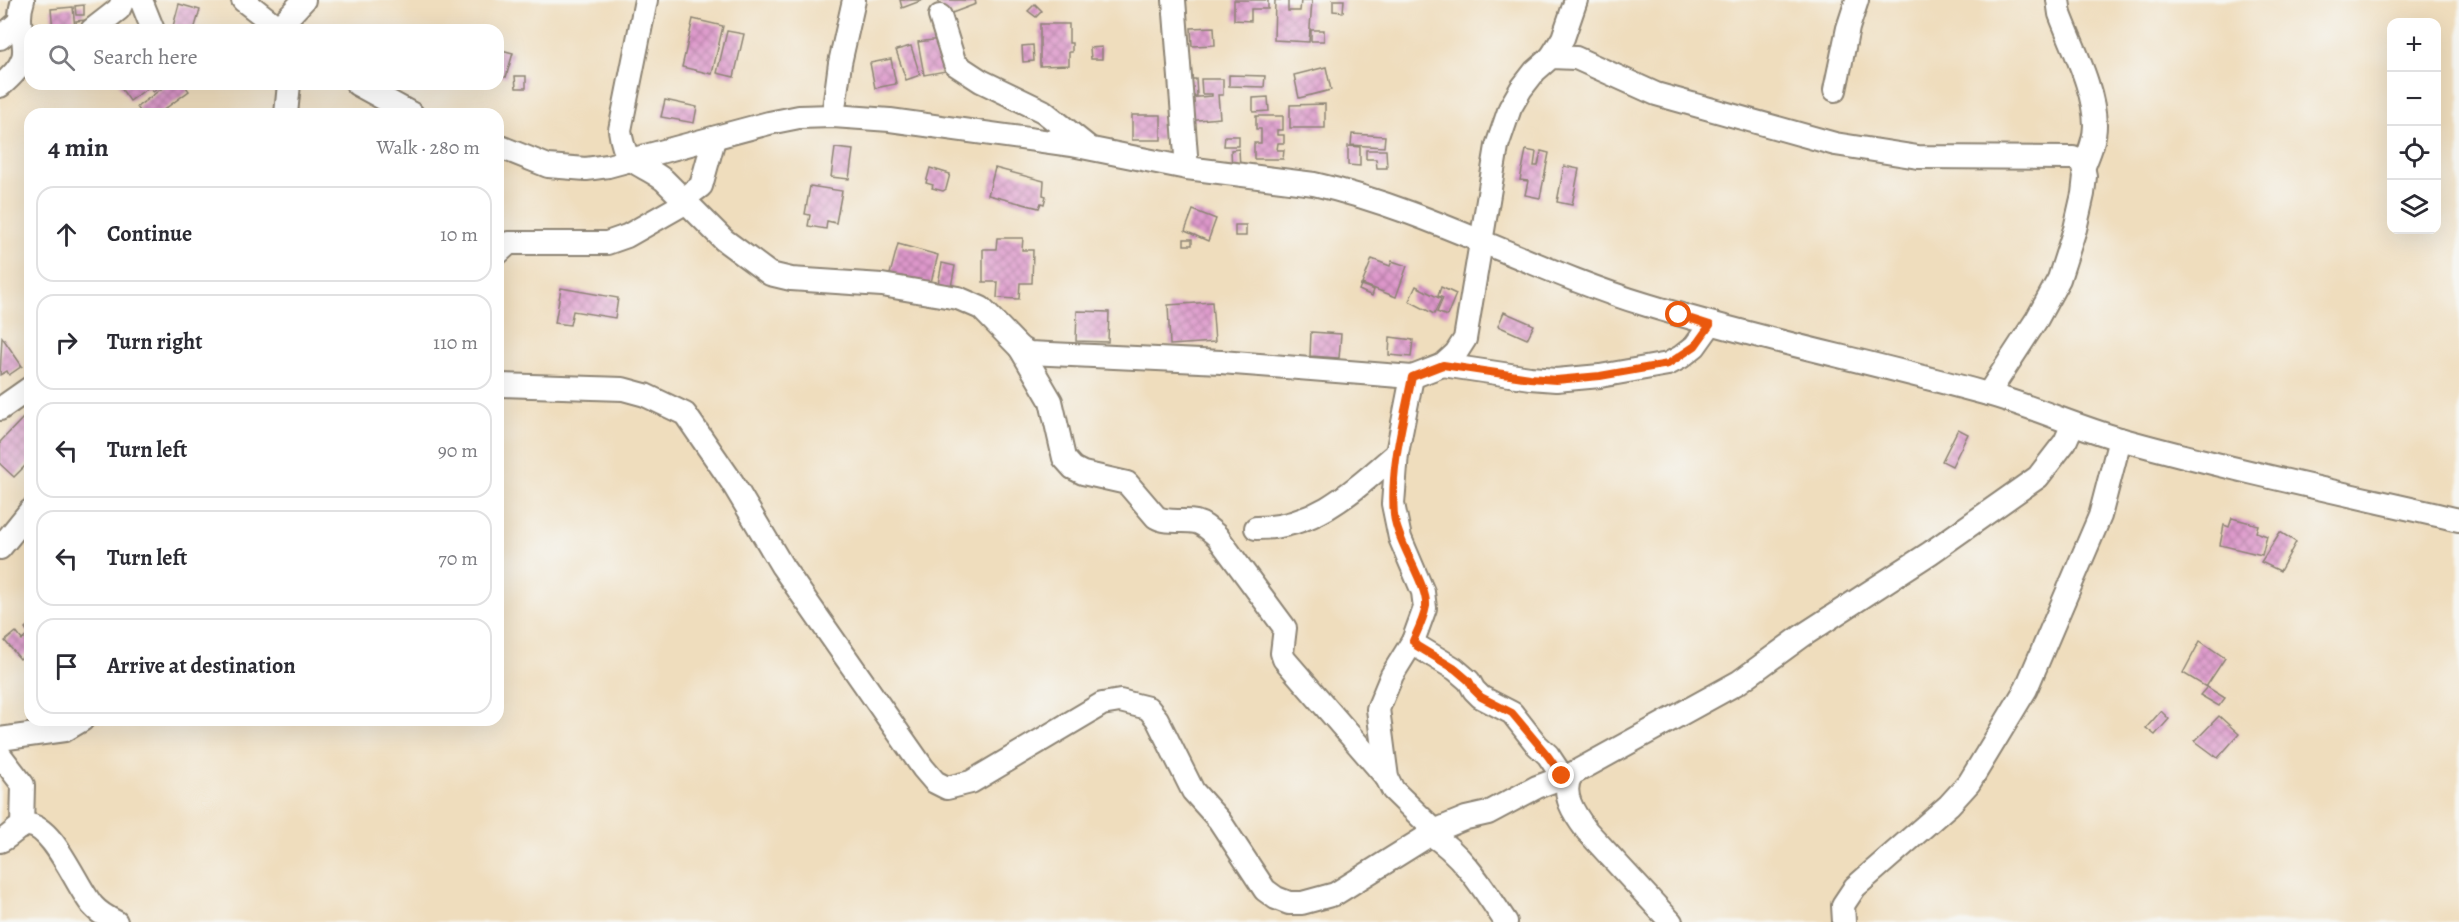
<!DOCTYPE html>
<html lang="en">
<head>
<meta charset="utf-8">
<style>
  body { margin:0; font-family:Alegreya,serif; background:#f7f7f7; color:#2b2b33 }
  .controls { position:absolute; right:18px; top:18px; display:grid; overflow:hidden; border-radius:12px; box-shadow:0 6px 24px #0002 }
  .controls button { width:54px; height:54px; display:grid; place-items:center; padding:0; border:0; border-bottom:2px solid #e1e1e2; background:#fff; color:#2b2b33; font:30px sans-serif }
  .stop { position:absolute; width:18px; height:18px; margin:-14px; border:4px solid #ea580c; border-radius:50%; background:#fff }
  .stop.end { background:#ea580c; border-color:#fff; box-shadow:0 2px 6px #0008 }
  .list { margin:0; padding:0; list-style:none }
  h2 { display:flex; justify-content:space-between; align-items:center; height:78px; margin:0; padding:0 24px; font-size:26px }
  h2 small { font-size:20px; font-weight:400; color:#7c7c81 }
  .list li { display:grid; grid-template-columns:39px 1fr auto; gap:18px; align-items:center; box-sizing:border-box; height:96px; margin:0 12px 12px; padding:0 12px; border:2px solid #e1e1e2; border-radius:18px }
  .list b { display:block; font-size:22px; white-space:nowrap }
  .list em { font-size:20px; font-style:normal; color:#7c7c81 }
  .icon { flex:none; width:33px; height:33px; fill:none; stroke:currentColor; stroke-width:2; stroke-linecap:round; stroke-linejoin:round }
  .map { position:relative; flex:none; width:2459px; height:922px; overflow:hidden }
  .search { position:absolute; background:#fff; box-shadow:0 6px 24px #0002; left:24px; top:24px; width:480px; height:66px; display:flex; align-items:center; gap:15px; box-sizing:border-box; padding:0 21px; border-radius:18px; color:#7c7c81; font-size:22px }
  .panel { position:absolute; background:#fff; box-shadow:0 6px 24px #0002; left:24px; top:108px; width:480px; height:618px; border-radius:18px }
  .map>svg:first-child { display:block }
  .building { fill:url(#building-cross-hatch) }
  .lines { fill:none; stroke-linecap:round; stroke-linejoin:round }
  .minor-casing { stroke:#8d8474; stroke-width:26 }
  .minor { stroke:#fff; stroke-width:22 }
  .route { stroke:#ea580c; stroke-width:8 }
</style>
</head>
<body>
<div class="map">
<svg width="2459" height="922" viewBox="0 0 2459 922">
  <defs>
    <pattern id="building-cross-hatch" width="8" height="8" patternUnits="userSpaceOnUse" patternTransform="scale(1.5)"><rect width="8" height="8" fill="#dd97ca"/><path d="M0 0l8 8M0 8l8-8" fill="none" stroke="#b37ba4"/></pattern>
  </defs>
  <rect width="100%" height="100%" fill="#f6f6f2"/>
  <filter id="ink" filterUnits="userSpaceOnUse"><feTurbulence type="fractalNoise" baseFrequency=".0167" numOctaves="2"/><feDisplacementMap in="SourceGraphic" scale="12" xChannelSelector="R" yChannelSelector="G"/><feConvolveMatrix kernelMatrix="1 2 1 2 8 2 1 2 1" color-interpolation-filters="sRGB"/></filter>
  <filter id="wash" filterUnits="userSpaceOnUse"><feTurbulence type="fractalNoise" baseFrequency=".008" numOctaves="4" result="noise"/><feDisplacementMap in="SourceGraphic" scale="24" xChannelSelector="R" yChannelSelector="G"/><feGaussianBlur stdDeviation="1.35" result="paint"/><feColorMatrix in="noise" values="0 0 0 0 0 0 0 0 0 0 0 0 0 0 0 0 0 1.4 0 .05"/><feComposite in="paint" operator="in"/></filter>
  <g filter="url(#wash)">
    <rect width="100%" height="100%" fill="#efddbd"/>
    <g id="blocks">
      <!-- building -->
      <g class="building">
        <path d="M900,0h23l-21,8z"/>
        <path d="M938,0h37l1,4 -32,12z"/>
        <path d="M1234,0h34v9h-17v12l-17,-1z"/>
        <path d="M1275,0h13v11h12l1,-11h11l-3,42 -35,-2z"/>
        <path d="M1333,0h11l-1,12 -10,-1z"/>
        <path d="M179,4l21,6 -6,20h-22z"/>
        <path d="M1035,4l7,7 -6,6 -8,-6z"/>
        <path d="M84,5v10h-8l-1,-9z"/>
        <path d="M73,7l2,23h-22l-2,-21z"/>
        <path d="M693,19l30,7 -11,48 -30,-7z"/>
        <path d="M86,20v8l-9,1 -1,-8z"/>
        <path d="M1040,24h29v19h3v9h-3v13l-29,1z"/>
        <path d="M1214,27l1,18 -23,1 -1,-18z"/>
        <rect x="1311" y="30" width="13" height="11"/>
        <path d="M727,31l17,3 -10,43 -17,-4z"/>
        <path d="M940,39l6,32 -22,4 -6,-33z"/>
        <path d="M1033,45l1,16 -11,1 -1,-16z"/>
        <path d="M911,46l9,29 -14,5 -10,-30z"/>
        <path d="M1102,47v12h-11l-1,-11z"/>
        <path d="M498,49l15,4 -7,24 -8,-2z"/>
        <path d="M891,59l5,25 -21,4 -5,-25z"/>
        <path d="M1326,67l5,23 -32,8 -5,-23z"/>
        <path d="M1229,75l36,1 -1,11 -35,-1z"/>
        <path d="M515,76h11v12h-10z"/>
        <path d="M1184,79h12l1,17h-13z"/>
        <path d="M1201,79h22v16h-5l2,23 -33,3 -2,-23 27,-2v-2h-10z"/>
        <path d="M118,84h47l-12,8 -4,-5 -19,14z"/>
        <path d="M168,84h16l5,7 -31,23h-16l-5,-7z"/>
        <path d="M1268,97l1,14 -16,1v-14z"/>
        <path d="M665,100l32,7 -3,16 -33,-6z"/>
        <path d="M1325,104v24h-35v-23z"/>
        <rect x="1132" y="115" width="29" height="25"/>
        <path d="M1256,116h27v14h-6v5h7v8h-6l-1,7h7l-1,9h-29v-16h7v-14h-5z"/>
        <path d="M1352,134l33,2 -1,11 -33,-2z"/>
        <path d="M1225,136h14v10h-15z"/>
        <path d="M1348,146l12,1v19l-12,-1z"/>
        <path d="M835,148l18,2 -4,29 -18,-2z"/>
        <path d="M1239,149l1,19 -8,1 -1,-19z"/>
        <path d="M1366,150h20l1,18h-10l-1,-9h-10z"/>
        <path d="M1526,150l10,2 -2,14h4l3,-15 8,2 -9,45 -15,-3 3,-14 -8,-1z"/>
        <path d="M1564,166l15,3 -7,36 -15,-3z"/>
        <path d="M930,168l20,6 -4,15 -3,2 -11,-3 1,-3 -7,-2z"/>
        <path d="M995,168l49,13 -1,14 3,1 -2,8 -3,-1 -2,5 -51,-13z"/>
        <path d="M810,186l32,5 -6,32 -9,-2 -1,8 -18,-3 2,-11 -5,-1z"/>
        <path d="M1193,210l23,9 -8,22 -23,-10z"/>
        <rect x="1235" y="225" width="11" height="11"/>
        <path d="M997,238h26l-1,12h11l-1,33h-12l-1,16 -22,-1 1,-16h-15v-33h13z"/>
        <rect x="1184" y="239" width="8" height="6"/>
        <path d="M898,244l40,11 -8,31 -33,-6 1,-4 -8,-2z"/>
        <path d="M1372,259l18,7 2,-5 15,5 -11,31 -34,-13z"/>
        <path d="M942,263l13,3 -5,26 -13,-3z"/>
        <path d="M1361,285l13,5 -2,6 -13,-6z"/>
        <path d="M1416,286l25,13 -7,15 -25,-13z"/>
        <path d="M1441,287l15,7 -9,22 -10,-4 6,-14 -5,-2z"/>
        <path d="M561,288l57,10 -3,20 -42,-7 -3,14 -15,-2z"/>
        <path d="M1212,302l3,40 -45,3 -2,-40z"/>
        <path d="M1077,311l32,1 -1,30 -32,-1z"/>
        <path d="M1504,312l30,13 -7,14 -29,-13z"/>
        <path d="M1311,332l30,2 -2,24 -29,-2z"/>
        <path d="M2,337l20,29 -13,9 -2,-4 -7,4z"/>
        <path d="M1390,337l23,3 -2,17 -22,-2z"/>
        <path d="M23,418l7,6v37l-16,16 -14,-13v-22z"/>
        <path d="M1958,429l10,5 -16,32 -10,-5z"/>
        <path d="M2232,518l26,7 -2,7 11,4 -5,19 -42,-10 4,-20 5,2z"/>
        <path d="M2280,532l16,10 -16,29 -19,-9z"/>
        <path d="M30,624v26l-10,9 -15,-18 11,-9 6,8 7,-6 -4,-6z"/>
        <path d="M2200,641l25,17 -19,29 -23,-14z"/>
        <path d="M2207,687l18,11 -6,8 -19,-11z"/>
        <path d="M2161,711l8,8 -14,16 -9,-7z"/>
        <path d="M2219,716l20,18 -21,24 -23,-17z"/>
      </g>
    </g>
  </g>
  <g filter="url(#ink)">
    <use href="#blocks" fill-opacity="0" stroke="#8d8474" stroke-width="1.5"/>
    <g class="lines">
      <defs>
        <g id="minor">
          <path d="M141,0l12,30"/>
          <path d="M243,0l38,30"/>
          <path d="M646,0l-26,130c5,38 18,30 44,50l60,60 46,34 21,5 91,6 76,13 23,10 39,40 9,5 192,9 191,15 31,-12 13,-12 9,-14 32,-193 13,-38 11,-19 14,-18 16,-14 25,1 80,36 179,50 83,13 155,1 9,4 3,14 -2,18 -8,35 -16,50 -22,40 -49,75"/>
          <path d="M1174,0l13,168"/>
          <path d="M2058,0l2,14c13,35 34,73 35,111 0,15 -6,28 -11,41"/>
          <path d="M940,16l15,48 26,17 62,30 44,35"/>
          <path d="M278,28l26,-28"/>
          <path d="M92,30l27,-21 4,-9"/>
          <path d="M0,38l20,-17"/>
          <path d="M1551,57l12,-19 13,-38"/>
          <path d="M357,84l55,30"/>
          <path d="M0,86c46,-37 10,-47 23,-86"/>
          <path d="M1835,90l13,-62 9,-28"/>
          <path d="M286,114l3,-30"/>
          <path d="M833,116l7,-53 14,-63"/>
          <path d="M498,146l50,20 38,3 22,-3 161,-43 30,-6 34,-1 57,4 182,25 115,23 127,16c116,26 220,87 333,121 111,34 225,57 337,88 46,12 90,33 136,46 112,31 226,55 339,81"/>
          <path d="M682,200l19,-14 13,-47"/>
          <path d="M498,253l11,-10h98l20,-7 58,-33"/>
          <path d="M1020,348l31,53 13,57 9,10 10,5 44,10 29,34c12,7 27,2 40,5 8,2 14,8 21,14l68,92 -3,25 2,6 103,119"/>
          <path d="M1443,365l87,13 26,2 44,-4 68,-12 13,-7 14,-11 15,-21"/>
          <path d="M1412,377l-15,76 -4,51 7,34 23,54 2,16 -12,33 -21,34 -14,34 9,69 6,12 42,41"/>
          <path d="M498,385l125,4 22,6 40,19 47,68 50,84 141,202 12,14 12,6 24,-6 131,-78 18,-3 28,7 9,11 36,72 26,29 46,70 11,8 13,5h13l33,-9 104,-65 27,-11 22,-5 49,-26 35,-13"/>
          <path d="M0,409l30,-21"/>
          <path d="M1256,528c60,0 98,-38 141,-75"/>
          <path d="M0,548l30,-37"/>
          <path d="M1413,641l4,5 38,23 14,12 5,9 7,7 31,16 25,32 11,10 14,21"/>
          <path d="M0,739l65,-9 17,-10"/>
          <path d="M0,755l23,30 -1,42"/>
          <path d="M1430,834c33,20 55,57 76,88"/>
          <path d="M0,841c10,-3 18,-16 27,-16 26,-1 50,63 66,81 6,7 15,12 23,16"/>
          <path d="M1671,922l-84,-91c-12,-16 -28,-38 -15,-57l167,-92 63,-46 128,-83 108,-76 27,-35 8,-18"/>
          <path d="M1844,922l-1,-17 12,-18 94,-82 20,-22 57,-94 74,-173 20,-77"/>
        </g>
      </defs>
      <!-- minor casing -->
      <use href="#minor" class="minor-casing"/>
      <!-- minor -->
      <use href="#minor" class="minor"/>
    </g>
  </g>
  <g class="lines" filter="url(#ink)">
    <!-- route -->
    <path class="route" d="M1562,776l-14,-20 -36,-43 -31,-16 -7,-7 -5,-9 -14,-12 -38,-23 -4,-5c5,-11 11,-23 13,-35 2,-20 -29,-64 -32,-91 -4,-46 9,-93 18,-138l31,-12 87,13 26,2 44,-4 68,-12 27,-18 15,-21 -31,-10"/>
  </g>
</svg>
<div class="controls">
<button>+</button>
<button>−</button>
<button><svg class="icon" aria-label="locate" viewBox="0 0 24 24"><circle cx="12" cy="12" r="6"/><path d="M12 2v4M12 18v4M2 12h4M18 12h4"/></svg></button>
<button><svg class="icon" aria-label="layers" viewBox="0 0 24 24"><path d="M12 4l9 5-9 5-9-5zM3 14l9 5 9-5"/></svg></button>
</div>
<div class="stop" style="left:1679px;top:315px"></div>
<div class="stop end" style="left:1562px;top:776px"></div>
<div class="search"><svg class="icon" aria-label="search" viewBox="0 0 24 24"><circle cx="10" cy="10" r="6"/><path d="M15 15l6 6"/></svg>Search here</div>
<section class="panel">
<h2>4 min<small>Walk · 280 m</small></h2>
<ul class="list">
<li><svg class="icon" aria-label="ahead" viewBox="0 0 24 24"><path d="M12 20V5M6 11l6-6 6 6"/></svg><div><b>Continue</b></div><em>10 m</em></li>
<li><svg class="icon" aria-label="right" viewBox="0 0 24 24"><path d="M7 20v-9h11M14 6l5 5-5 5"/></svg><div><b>Turn right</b></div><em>110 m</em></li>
<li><svg class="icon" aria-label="left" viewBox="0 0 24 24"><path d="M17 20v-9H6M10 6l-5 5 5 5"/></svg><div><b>Turn left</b></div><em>90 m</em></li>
<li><svg class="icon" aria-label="left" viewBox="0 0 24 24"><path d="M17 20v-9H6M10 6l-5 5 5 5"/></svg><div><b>Turn left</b></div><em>70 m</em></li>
<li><svg class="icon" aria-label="arrive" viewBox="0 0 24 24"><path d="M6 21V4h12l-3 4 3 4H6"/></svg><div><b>Arrive at destination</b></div></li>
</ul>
</section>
</div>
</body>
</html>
